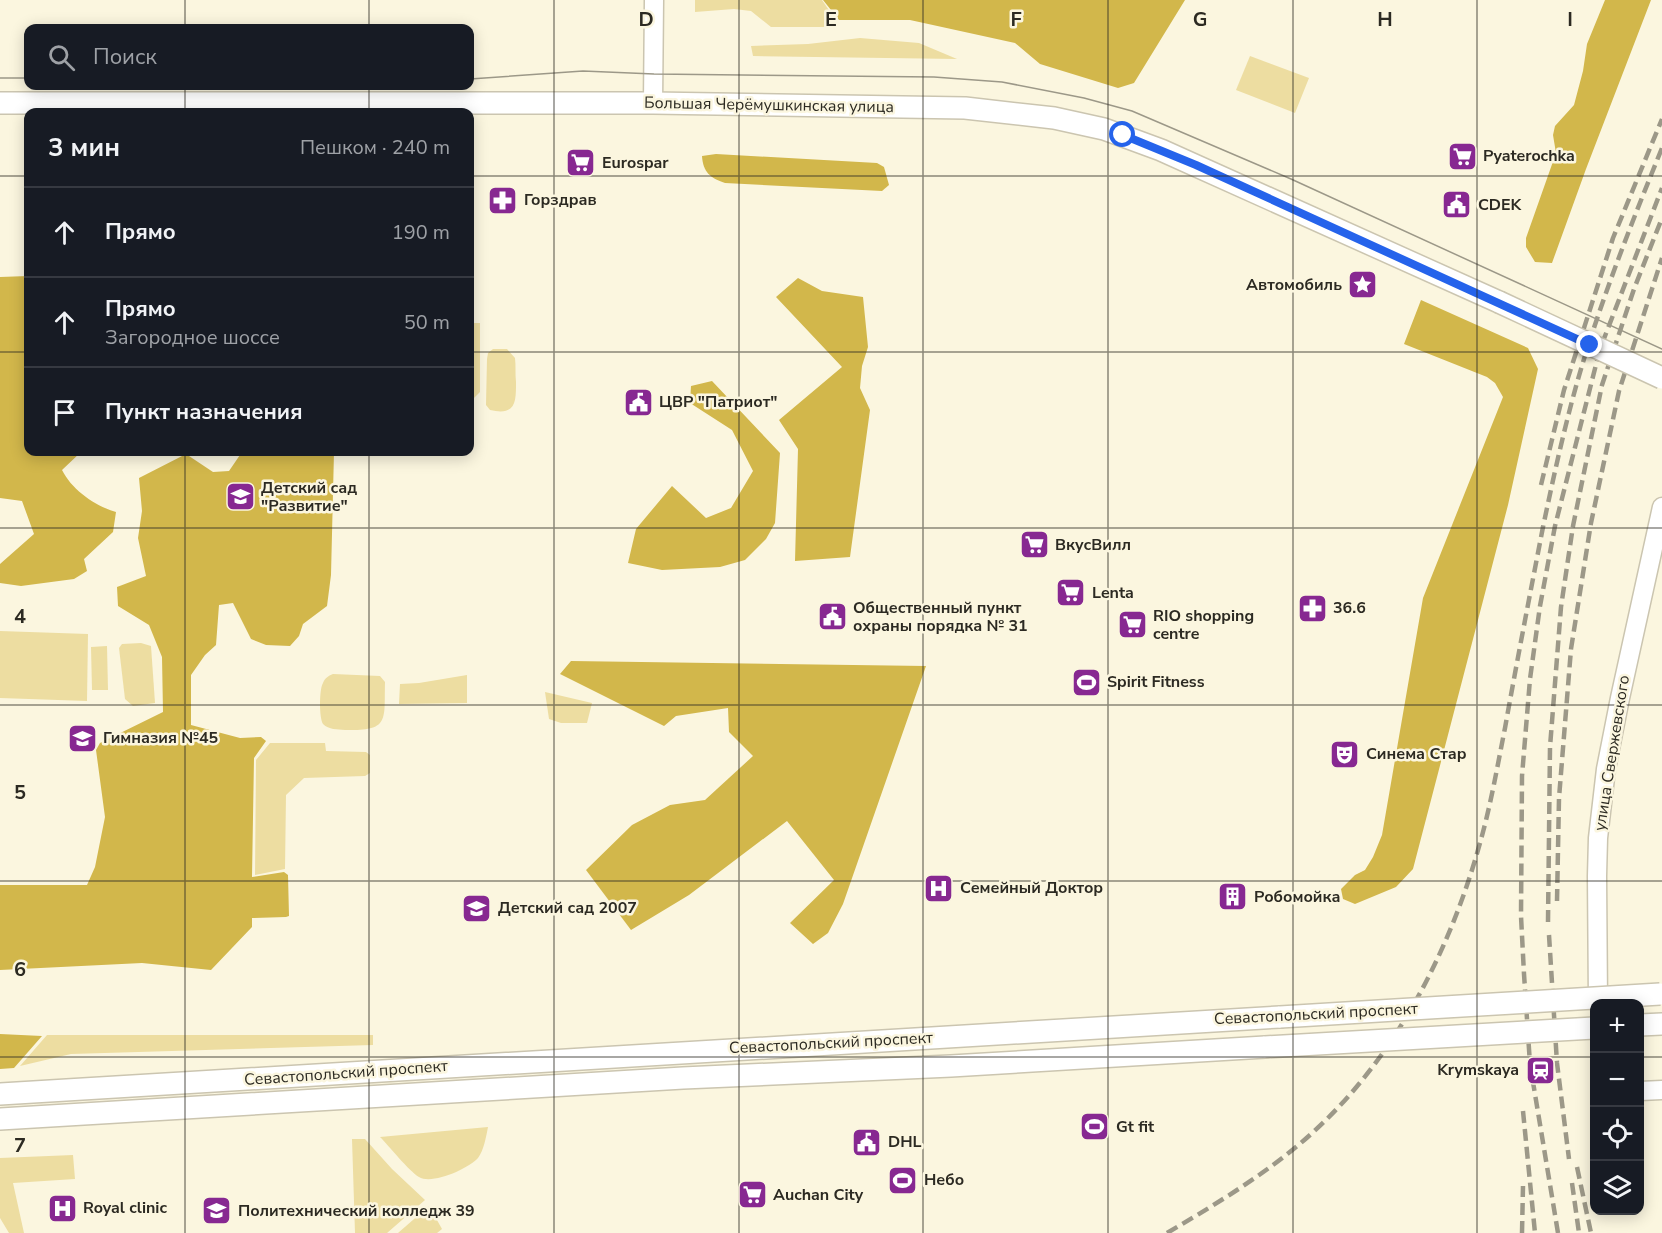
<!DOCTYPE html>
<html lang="ru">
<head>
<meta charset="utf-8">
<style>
  body { margin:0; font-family:"Nunito Sans",sans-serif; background:#242831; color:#f1f3f6 }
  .controls { position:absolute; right:18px; bottom:18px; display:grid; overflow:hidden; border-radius:12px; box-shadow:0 3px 15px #0003 }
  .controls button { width:54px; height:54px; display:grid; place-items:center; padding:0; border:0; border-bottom:2px solid #363941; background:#171b24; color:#f1f3f6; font:30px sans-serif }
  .stop { position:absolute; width:18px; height:18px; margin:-14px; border:4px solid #2563eb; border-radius:50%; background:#fff }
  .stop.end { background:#2563eb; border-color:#fff; box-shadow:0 2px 6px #0008 }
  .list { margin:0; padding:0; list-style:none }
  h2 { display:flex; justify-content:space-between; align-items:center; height:78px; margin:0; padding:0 24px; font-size:26px }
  h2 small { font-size:20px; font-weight:400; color:#9ea1a6 }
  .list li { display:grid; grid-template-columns:39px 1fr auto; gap:18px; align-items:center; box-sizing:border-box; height:90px; padding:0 24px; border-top:2px solid #363941 }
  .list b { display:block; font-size:22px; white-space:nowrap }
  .list p { margin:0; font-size:20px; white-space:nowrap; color:#9ea1a6 }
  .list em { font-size:20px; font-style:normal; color:#9ea1a6 }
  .icon { flex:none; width:33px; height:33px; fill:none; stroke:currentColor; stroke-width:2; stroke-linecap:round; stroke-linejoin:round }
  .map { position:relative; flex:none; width:1662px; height:1233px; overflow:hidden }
  .search { position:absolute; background:#171b24; box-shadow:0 3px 15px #0003; left:24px; top:24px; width:450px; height:66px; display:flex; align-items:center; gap:15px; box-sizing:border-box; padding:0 21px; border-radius:12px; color:#9ea1a6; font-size:22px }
  .panel { position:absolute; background:#171b24; box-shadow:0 3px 15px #0003; left:24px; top:108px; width:450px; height:348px; border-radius:12px }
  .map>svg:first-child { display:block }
  .green { fill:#eddda1 }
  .forest { fill:#d2b74b }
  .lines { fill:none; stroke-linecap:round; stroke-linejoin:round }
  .tertiary-casing { stroke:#cbc5b0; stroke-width:21 }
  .secondary-casing { stroke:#cbc5b0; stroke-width:24 }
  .tertiary { stroke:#fff; stroke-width:18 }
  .secondary { stroke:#fff; stroke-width:21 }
  .tram { stroke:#9c9888; stroke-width:1.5 }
  .rail { stroke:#9c9888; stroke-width:4.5; stroke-dasharray:12 6; stroke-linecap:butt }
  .secondary-bridge-casing { stroke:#cbc5b0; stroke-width:24; stroke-linecap:butt }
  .secondary-bridge { stroke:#fff; stroke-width:21 }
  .route { stroke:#2563eb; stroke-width:8 }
  .grid { fill:none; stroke:#2c2a22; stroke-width:1.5; stroke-opacity:0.55 }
  .labels { text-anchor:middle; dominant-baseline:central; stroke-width:5; stroke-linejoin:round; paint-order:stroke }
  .street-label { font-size:16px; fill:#2c2a22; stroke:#fbf6df }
  .poi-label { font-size:16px; font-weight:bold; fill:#2c2a22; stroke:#fbf6df; text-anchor:start }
  .grid-label { font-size:20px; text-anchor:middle; font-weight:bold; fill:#2c2a22; stroke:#fbf6df; stroke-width:5; stroke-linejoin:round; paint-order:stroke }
</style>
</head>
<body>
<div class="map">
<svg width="1662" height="1233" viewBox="0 0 1662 1233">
  <rect width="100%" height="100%" fill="#fbf6df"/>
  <!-- green -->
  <g class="green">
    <path d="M695,0h127l13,19 1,5 -9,3h-56l-20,-16 -17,-2 -39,3z"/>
    <path d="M860,38l59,5 38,16 -204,-3 -2,-10 57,-2z"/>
    <path d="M1250,56l59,22 -14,35 -59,-23z"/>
    <path d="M470,323h10v69l-10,10z"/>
    <path d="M493,349h14l8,9c1,8 0,16 1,24 0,20 0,34 -26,28l-4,-5 1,-46 1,-6z"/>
    <path d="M0,631l88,3 -1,67 -87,-3z"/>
    <path d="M141,643l10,3 4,57 -22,3 -8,-7 -6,-51 3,-4z"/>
    <path d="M107,646l1,44h-16l-1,-43z"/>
    <path d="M333,674l47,2 5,6c-1,39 5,49 -40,48 -8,-1 -16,0 -22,-6 -4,-5 -4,-35 0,-41 2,-5 5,-7 10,-9z"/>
    <path d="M467,675v28l-68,1 1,-20 19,-1z"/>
    <path d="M545,692l47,11 -5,20h-26l-12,-4z"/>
    <path d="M270,743h55l1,8 40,1 4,3v18l-5,3 -61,2 -18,17 -1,74 -30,6 1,-115z"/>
    <path d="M47,1035h326v10l-302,9 -51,12z"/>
    <path d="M488,1127c-2,10 -4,23 -10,31 -10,11 -46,27 -59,19 -10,-6 -30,-31 -39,-40z"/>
    <path d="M352,1139h13l27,30 33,31 -38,33h-32z"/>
    <path d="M73,1155l2,24 -62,4 11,50h-15l-9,-15v-60z"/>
    <path d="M429,1206l13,23 -5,4h-39z"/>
  </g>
  <!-- forest -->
  <g class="forest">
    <path d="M823,0h362l-51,83 -16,5 -78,-24 -25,-21 -105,-23h-71z"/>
    <path d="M1605,0h46l-65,169 -34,94 -17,-1 -9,-15v-9l30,-85 -3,-18 2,-9 19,-21 9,-34 4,-27z"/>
    <path d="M716,154l161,9 7,4 5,18 -7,6 -157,-8c-15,-5 -22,-11 -23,-27z"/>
    <path d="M28,276v176h53l-19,18c10,20 33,36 54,42l-3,20 -29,27 3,12 -13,8 -53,7 -21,-3v-19l34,-30 -12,-33 -22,-3v-221z"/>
    <path d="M798,278l24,13 41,6 5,50 -6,19 -2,22 10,22 -20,147 -55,4 3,-112 -19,-29 63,-53 -66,-70z"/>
    <path d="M1421,300l107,48 10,21 -30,136 -95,364 -17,18 -41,17 -12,-5 -2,-10 14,-14 10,-5 8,-13 9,-22 41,-237 80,-201 -8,-14 -8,-6 -83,-33z"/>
    <path d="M712,381l68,72 -5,70 -9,16 -21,21 -25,7 -58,3 -34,-7 8,-34 36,-43 34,32 25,-10 22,-37 -21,-41 -42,-27 1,-17z"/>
    <path d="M242,452h92l-3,123 -4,31 -24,18 -4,12 -9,10 -24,-1 -15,-6 -18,-36 -14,2 -3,40 -11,10 -14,20v50l49,13 21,-1 5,4 -12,17 -2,119 32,-5 4,3 1,41 -3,1 -34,1v9l-41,43 -69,-7 -142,7v-85h87l8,-18 10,-50 -9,-67 4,-7 63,-31 -1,-55 -13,-32 -31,-19 -1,-19 29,-11 -8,-38 4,-27 -3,-33 47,-24 27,18 16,-1z"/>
    <path d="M571,661l355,5 -83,238 -15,29 -15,11 -23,-21 44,-43 -47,-59 -98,74 -58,35 -45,-60 46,-45 38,-20 35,-5 48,-44 -24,-24 -1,-24 -52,8 -12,10 -104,-52z"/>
    <path d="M0,1034l42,2 -28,32 -14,1z"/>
  </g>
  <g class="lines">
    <defs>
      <g id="tertiary">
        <path d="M653,103l1,-103"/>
        <path d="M1598,1004l-1,-128 1,-38 8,-69 14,-71 42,-191"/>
        <path d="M1640,1091l22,-1"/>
      </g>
      <g id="secondary">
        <path d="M0,103h653l312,5 89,10 50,11 57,21 338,152"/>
        <path d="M1640,1025l22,-1"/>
        <path d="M0,1094l1280,-77"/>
        <path d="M0,1119l683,-41 268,-12 314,-19"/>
      </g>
    </defs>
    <!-- tertiary casing -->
    <use href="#tertiary" class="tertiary-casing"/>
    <!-- secondary casing -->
    <use href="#secondary" class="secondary-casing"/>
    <!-- tertiary -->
    <use href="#tertiary" class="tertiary"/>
    <!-- secondary -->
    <use href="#secondary" class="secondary"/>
    <!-- tram -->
    <g class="tram">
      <path d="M0,78h28"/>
      <path d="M470,79l113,-8 71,3 280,3 68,5 82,16 48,13 159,68 371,170"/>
    </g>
    <!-- rail -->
    <g class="rail">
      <path d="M1541,485l23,-95 49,-152 49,-119"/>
      <path d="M1557,901l2,-103 12,-149 20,-126 28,-132 43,-133"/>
      <path d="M1548,922l2,-175 11,-140 12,-81 29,-141 32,-96 28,-71"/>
      <path d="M1549,935l8,128 12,96"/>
      <path d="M1523,1111l12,122"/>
      <path d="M1577,1167l14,66"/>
      <path d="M1572,1183l7,50"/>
      <path d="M1167,1233c44,-26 89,-53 129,-86 96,-79 156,-197 187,-315 9,-34 15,-69 22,-104 12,-67 25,-134 38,-201 13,-62 27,-126 47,-187 21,-65 46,-128 72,-192"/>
      <path d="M1522,1233l1,-47"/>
      <path d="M1558,1233l-28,-169 -6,-90 -3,-58 1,-140 8,-97 10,-73 15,-80 45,-177 62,-161"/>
    </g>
    <defs>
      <g id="secondary-bridge">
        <path d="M1499,302l163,76"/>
        <path d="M1280,1017l380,-23"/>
        <path d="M1265,1047l329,-19"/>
      </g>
    </defs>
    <!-- secondary-bridge casing -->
    <use href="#secondary-bridge" class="secondary-bridge-casing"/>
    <!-- secondary-bridge -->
    <use href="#secondary-bridge" class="secondary-bridge"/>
  </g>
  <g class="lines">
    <!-- route -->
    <path class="route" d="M1123,135l73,30 394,180"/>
  </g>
  <!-- grid -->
  <path class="grid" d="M185,0v28M369,0v28M554,0v1233M739,0v1233M923,0v1233M1108,0v1233M1293,0v1233M1477,0v1233M185,86v26M369,86v26M0,176h28M470,176h1192M0,352h28M470,352h1192M185,452v781M369,452v781M0,528h1662M0,705h1662M0,881h1662M0,1057h1594M1640,1057h22"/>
  <!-- icons -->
  <defs>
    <symbol id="supermarket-square" viewBox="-11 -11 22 22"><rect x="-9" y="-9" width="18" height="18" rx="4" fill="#872891" stroke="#fbf6df"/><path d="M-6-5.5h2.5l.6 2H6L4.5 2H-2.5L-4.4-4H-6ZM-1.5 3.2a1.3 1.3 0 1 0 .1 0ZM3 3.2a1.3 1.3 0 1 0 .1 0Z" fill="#fff"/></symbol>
    <symbol id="pharmacy-square" viewBox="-11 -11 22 22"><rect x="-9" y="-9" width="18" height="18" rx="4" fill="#872891" stroke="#fbf6df"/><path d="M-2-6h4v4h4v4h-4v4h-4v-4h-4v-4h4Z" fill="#fff"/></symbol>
    <symbol id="civic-square" viewBox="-11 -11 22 22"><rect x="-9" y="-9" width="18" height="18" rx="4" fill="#872891" stroke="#fbf6df"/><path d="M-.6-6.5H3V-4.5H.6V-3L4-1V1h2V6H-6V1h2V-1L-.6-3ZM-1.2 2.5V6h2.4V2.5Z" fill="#fff"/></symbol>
    <symbol id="sight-square" viewBox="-11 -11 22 22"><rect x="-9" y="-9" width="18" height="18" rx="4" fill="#872891" stroke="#fbf6df"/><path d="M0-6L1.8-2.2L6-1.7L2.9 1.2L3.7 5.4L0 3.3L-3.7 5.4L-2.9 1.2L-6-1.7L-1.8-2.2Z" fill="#fff"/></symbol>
    <symbol id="school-square" viewBox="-11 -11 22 22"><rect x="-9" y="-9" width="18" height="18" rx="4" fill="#872891" stroke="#fbf6df"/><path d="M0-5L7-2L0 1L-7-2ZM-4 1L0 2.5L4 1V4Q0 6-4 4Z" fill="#fff"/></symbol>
    <symbol id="stadium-square" viewBox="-11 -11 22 22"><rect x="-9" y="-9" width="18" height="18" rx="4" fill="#872891" stroke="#fbf6df"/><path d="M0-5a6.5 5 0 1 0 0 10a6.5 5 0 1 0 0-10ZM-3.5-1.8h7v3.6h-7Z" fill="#fff"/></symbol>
    <symbol id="theatre-square" viewBox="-11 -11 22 22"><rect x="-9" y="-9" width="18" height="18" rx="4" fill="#872891" stroke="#fbf6df"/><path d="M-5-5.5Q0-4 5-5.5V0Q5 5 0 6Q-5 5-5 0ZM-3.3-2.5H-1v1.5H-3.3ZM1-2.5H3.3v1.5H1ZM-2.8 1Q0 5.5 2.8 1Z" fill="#fff"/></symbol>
    <symbol id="hospital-square" viewBox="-11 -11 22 22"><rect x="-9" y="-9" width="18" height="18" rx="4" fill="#872891" stroke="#fbf6df"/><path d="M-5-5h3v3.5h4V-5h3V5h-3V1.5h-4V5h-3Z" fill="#fff"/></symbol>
    <symbol id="building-square" viewBox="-11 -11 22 22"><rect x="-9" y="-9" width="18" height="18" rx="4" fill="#872891" stroke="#fbf6df"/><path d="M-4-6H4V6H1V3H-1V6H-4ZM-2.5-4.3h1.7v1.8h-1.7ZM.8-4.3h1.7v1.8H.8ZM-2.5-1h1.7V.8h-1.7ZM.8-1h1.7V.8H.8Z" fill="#fff"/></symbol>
    <symbol id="station-square" viewBox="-11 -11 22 22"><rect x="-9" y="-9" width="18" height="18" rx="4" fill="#872891" stroke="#fbf6df"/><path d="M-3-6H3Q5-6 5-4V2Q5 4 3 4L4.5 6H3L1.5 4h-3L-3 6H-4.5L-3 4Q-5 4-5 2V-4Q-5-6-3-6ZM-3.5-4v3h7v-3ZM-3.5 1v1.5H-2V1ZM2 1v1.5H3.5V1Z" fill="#fff"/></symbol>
    <symbol id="university-square" viewBox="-11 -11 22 22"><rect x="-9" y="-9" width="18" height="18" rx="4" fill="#872891" stroke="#fbf6df"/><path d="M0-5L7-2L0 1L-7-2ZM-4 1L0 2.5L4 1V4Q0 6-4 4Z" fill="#fff"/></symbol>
  </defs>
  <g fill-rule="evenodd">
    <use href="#supermarket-square" x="1446" y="140" width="33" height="33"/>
    <use href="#supermarket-square" x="564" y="146" width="33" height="33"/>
    <use href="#pharmacy-square" x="486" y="184" width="33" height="33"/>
    <use href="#civic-square" x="1440" y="188" width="33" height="33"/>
    <use href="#sight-square" x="1346" y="268" width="33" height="33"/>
    <use href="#civic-square" x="622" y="386" width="33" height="33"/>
    <use href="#school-square" x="224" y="480" width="33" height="33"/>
    <use href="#supermarket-square" x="1018" y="528" width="33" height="33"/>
    <use href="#supermarket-square" x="1054" y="576" width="33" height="33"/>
    <use href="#pharmacy-square" x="1296" y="592" width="33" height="33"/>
    <use href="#civic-square" x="816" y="600" width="33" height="33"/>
    <use href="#supermarket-square" x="1116" y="608" width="33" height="33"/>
    <use href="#stadium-square" x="1070" y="666" width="33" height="33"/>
    <use href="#school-square" x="66" y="722" width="33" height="33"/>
    <use href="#theatre-square" x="1328" y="738" width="33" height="33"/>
    <use href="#hospital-square" x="922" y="872" width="33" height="33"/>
    <use href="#building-square" x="1216" y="880" width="33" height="33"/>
    <use href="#school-square" x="460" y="892" width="33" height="33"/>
    <use href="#station-square" x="1524" y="1054" width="33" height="33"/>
    <use href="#stadium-square" x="1078" y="1110" width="33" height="33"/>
    <use href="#civic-square" x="850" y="1126" width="33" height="33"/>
    <use href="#stadium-square" x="886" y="1164" width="33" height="33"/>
    <use href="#supermarket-square" x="736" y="1178" width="33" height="33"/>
    <use href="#hospital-square" x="46" y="1192" width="33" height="33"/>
    <use href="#university-square" x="200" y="1194" width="33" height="33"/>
  </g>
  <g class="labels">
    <!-- street labels -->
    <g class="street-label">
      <text transform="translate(769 105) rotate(1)">Большая Черёмушкинская улица</text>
      <text transform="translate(1612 753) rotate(-81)">улица Свержевского</text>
      <text transform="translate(1316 1014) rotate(-3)">Севастопольский проспект</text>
      <text transform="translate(831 1043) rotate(-3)">Севастопольский проспект</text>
      <text transform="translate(346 1073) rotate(-4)">Севастопольский проспект</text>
    </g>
    <!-- poi labels -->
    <g class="poi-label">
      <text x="1483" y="156">Pyaterochka</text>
      <text x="602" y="163">Eurospar</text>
      <text x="524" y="200">Горздрав</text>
      <text x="1478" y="205">CDEK</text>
      <text x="1342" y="285" text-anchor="end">Автомобиль</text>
      <text x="659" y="402">ЦВР "Патриот"</text>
      <text x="261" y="488">Детский сад<tspan x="261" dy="18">"Развитие"</tspan></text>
      <text x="1055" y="545">ВкусВилл</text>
      <text x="1092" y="593">Lenta</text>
      <text x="853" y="608">Общественный пункт<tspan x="853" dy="18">охраны порядка № 31</tspan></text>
      <text x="1333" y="608">36.6</text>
      <text x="1153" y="616">RIO shopping<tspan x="1153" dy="18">centre</tspan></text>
      <text x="1107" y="682">Spirit Fitness</text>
      <text x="103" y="738">Гимназия №45</text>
      <text x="1366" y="754">Синема Стар</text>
      <text x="960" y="888">Семейный Доктор</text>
      <text x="1254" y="897">Робомойка</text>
      <text x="498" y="908">Детский сад 2007</text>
      <text x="1519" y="1070" text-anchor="end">Krymskaya</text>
      <text x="1116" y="1127">Gt fit</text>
      <text x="888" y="1142">DHL</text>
      <text x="924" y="1180">Небо</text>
      <text x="773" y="1195">Auchan City</text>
      <text x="83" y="1208">Royal clinic</text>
      <text x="238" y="1211">Политехнический колледж 39</text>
    </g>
  </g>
  <g class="grid-label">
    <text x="646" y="26">D</text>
    <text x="831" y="26">E</text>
    <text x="1016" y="26">F</text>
    <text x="1200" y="26">G</text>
    <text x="1385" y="26">H</text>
    <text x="1570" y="26">I</text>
    <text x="20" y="623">4</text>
    <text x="20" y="799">5</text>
    <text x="20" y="976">6</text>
    <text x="20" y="1152">7</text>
  </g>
</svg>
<div class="controls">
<button>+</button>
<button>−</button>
<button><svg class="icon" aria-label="locate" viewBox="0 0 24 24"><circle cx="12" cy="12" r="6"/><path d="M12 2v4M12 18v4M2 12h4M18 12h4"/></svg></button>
<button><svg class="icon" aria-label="layers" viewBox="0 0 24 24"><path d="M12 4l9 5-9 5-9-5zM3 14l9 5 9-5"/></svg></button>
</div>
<div class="stop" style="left:1123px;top:135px"></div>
<div class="stop end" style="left:1590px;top:345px"></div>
<div class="search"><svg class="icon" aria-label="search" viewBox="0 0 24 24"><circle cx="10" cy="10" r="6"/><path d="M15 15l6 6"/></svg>Поиск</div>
<section class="panel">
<h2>3 мин<small>Пешком · 240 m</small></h2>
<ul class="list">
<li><svg class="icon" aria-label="ahead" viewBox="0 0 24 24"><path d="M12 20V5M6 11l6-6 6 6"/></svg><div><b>Прямо</b></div><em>190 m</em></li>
<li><svg class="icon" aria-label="ahead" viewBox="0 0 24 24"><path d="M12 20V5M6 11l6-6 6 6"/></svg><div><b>Прямо</b><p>Загородное шоссе</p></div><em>50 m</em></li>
<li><svg class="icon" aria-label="arrive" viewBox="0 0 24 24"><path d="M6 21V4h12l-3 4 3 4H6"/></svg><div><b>Пункт назначения</b></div></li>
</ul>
</section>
</div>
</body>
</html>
